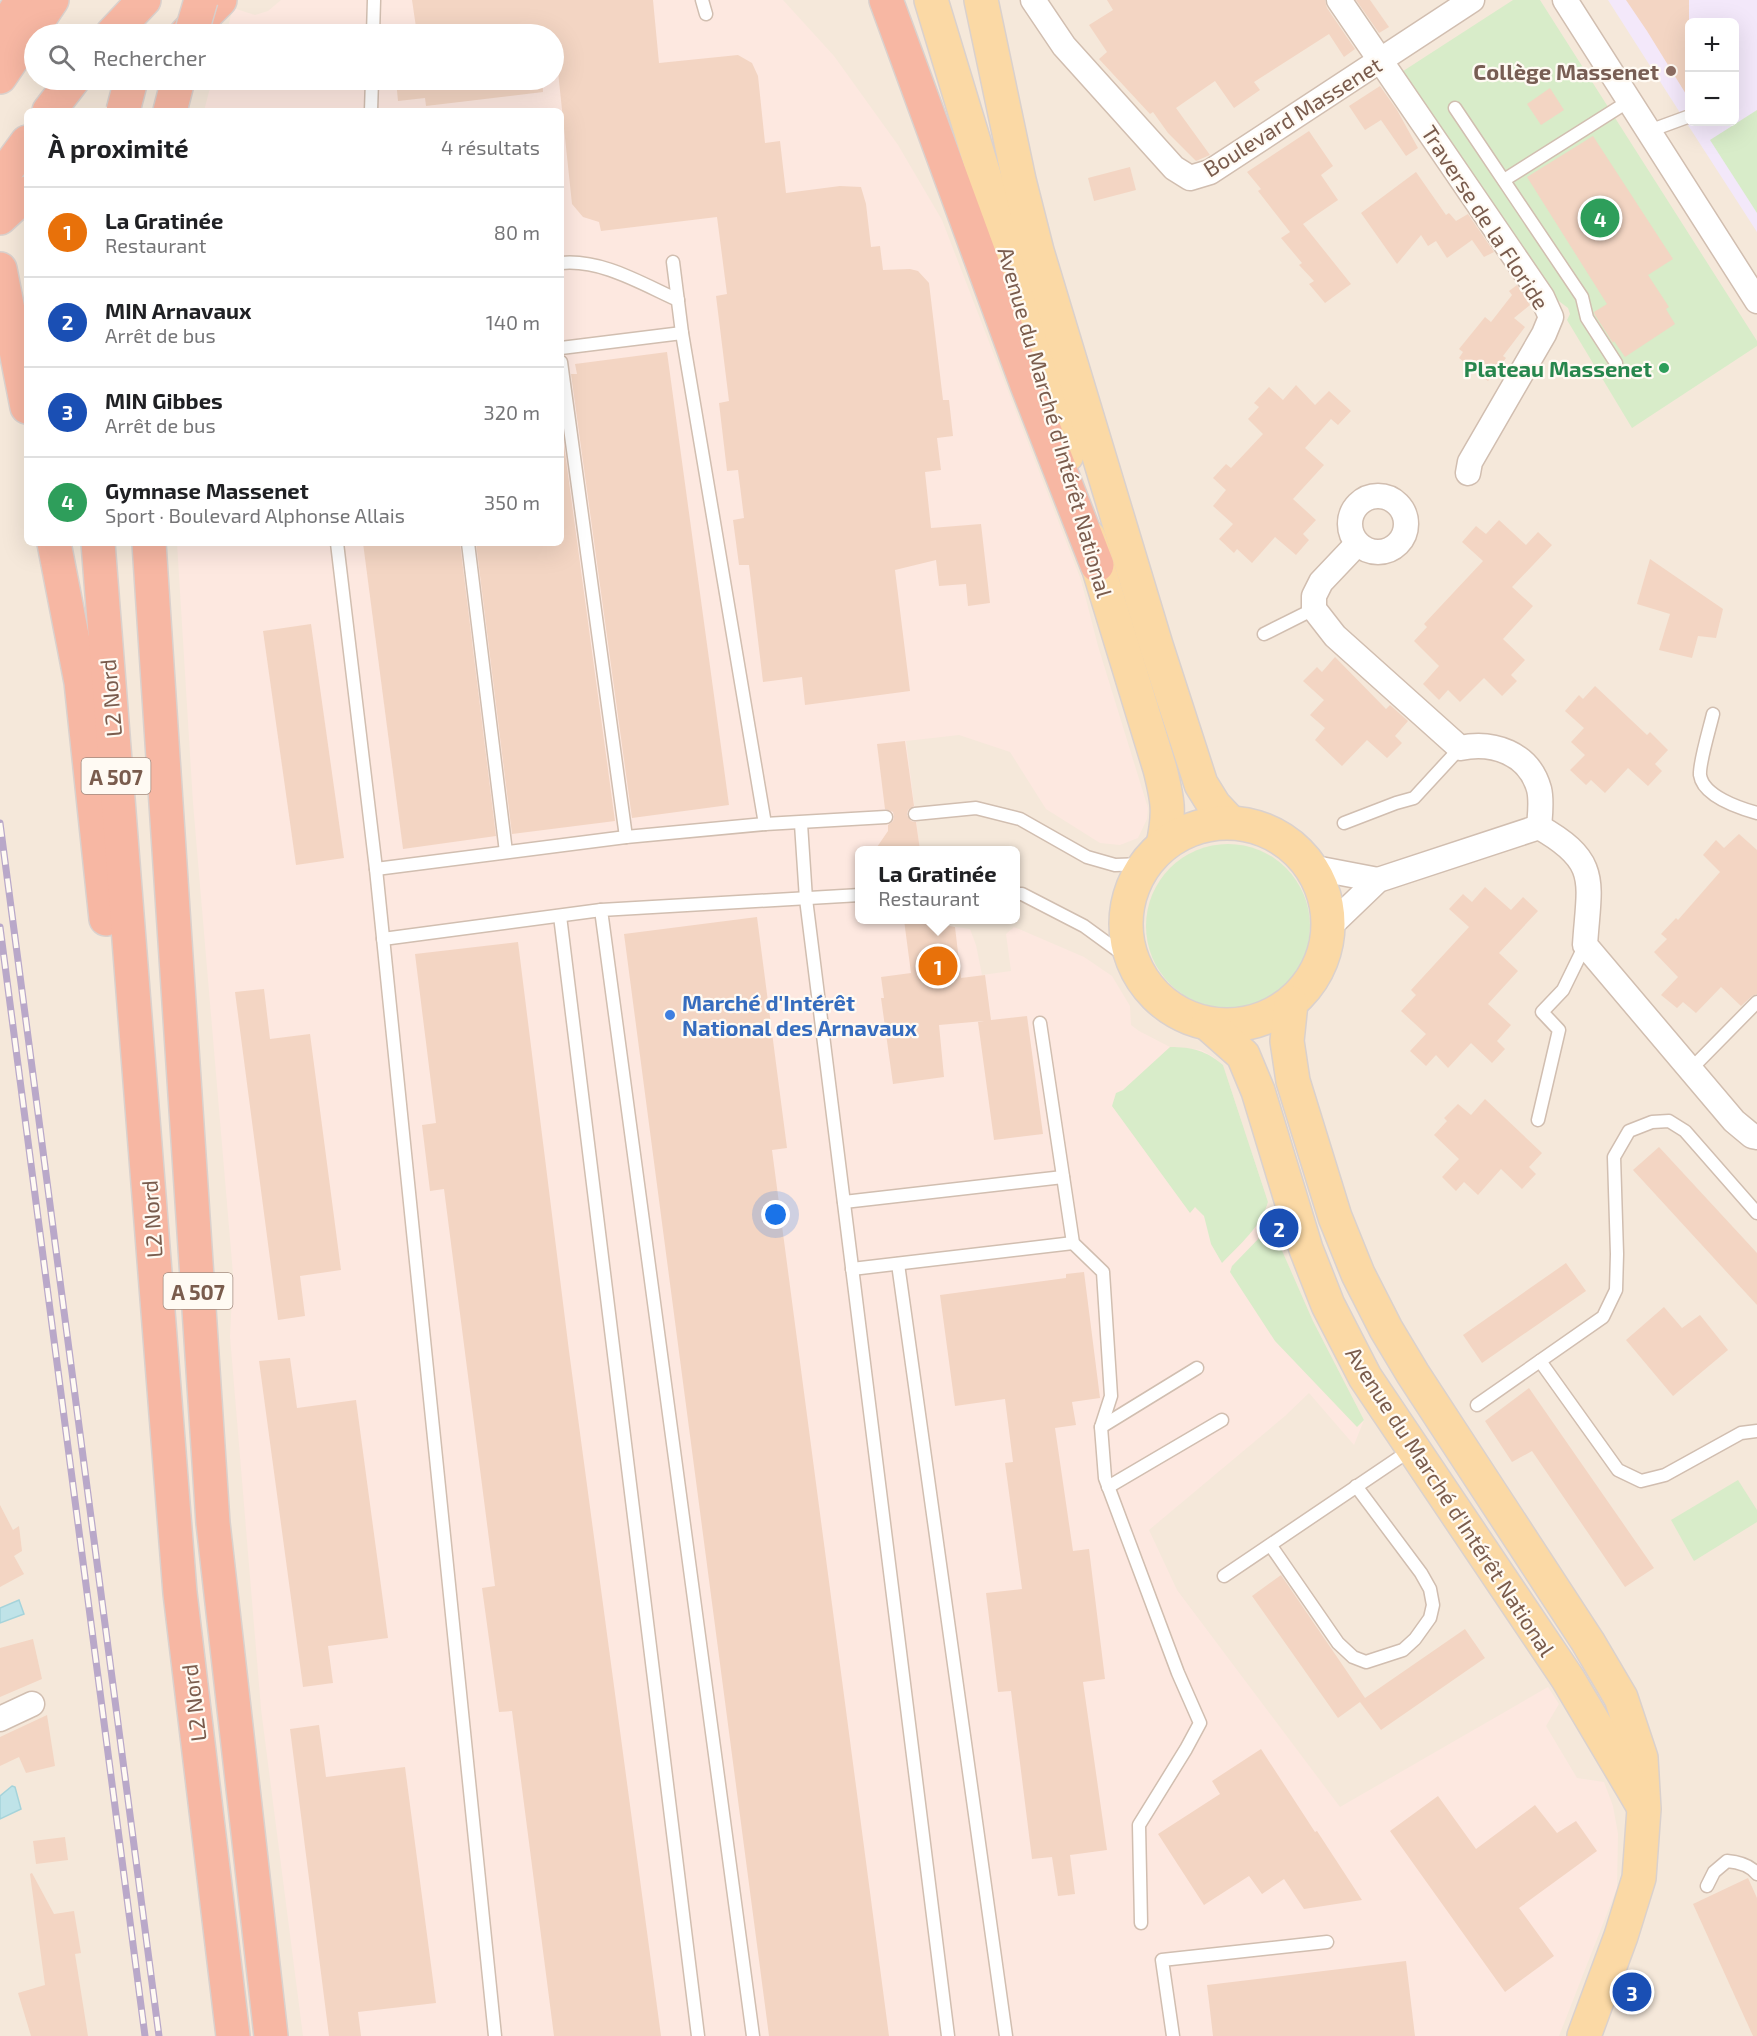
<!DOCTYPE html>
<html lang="fr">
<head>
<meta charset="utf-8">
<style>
  body { margin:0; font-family:"Exo 2",sans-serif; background:#f2f2f2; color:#202124 }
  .controls { position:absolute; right:18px; top:18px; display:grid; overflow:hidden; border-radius:9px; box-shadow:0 6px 24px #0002 }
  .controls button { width:54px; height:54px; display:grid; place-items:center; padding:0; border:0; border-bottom:2px solid #e0e0e0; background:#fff; color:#202124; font:30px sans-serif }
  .you { position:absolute; left:776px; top:1215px; width:21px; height:21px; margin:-15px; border:4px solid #fff; border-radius:50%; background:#1a73e8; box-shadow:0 0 0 9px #1a73e833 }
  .badge { display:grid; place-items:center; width:39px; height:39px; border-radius:50%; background:#e76f51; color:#fff; font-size:20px; font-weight:700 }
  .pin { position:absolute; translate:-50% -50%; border:3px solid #fff; box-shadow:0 2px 6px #0006 }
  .popup { position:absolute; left:855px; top:846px; width:165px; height:78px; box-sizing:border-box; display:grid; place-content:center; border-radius:9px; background:#fff; filter:drop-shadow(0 2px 4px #0005); font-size:20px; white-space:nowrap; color:#757577 }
  .popup b { font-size:22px; color:#202124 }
  .popup::after { content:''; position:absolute; left:50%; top:100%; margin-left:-12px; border:12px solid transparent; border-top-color:#fff }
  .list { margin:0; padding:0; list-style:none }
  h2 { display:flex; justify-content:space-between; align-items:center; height:78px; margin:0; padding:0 24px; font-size:26px }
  h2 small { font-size:20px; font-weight:400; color:#757577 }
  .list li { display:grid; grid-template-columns:39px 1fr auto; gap:18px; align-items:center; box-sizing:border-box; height:90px; padding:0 24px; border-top:2px solid #e0e0e0 }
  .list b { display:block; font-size:22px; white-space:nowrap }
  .list p { margin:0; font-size:20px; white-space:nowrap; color:#757577 }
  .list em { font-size:20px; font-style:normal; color:#757577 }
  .icon { flex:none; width:33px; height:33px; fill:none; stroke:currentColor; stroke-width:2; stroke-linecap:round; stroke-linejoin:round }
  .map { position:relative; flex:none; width:1757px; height:2036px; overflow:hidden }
  .search { position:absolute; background:#fff; box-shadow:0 6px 24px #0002; left:24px; top:24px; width:540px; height:66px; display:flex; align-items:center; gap:15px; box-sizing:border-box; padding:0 21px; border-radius:33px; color:#757577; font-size:22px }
  .panel { position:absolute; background:#fff; box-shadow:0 6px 24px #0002; left:24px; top:108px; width:540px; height:438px; border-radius:9px }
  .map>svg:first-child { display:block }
  .residential { fill:#f5e8da; fill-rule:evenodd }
  .commercial { fill:#fde8e0 }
  .education { fill:#f3e8fa; fill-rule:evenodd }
  .green { fill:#d8ecc9 }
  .water { fill:#bfe3e8; stroke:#a5d3da; stroke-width:1.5 }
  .building { fill:#f3d5c3 }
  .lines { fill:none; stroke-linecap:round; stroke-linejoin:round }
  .service-casing { stroke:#d1beb0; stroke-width:15 }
  .minor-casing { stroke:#d1beb0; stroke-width:27 }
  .primary-casing { stroke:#dad1cd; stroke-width:36 }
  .motorway-casing { stroke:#dad1cd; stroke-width:36 }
  .service { stroke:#fff; stroke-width:12 }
  .minor { stroke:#fff; stroke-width:24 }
  .primary { stroke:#fbd9a5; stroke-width:33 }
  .motorway { stroke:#f7b7a3; stroke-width:33 }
  .rail-casing { stroke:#b9a8c9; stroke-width:7 }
  .rail { stroke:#fffaf3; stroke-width:4.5; stroke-dasharray:14; stroke-linecap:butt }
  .motorway-bridge-casing { stroke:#dad1cd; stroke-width:36; stroke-linecap:butt }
  .motorway-bridge { stroke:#f7b7a3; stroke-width:33 }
  .education-dot { fill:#8d6e63; stroke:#fffaf3; stroke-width:2 }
  .leisure-dot { fill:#2e9e5b; stroke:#fffaf3; stroke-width:2 }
  .shop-dot { fill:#3f7fe0; stroke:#fffaf3; stroke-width:2 }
  .labels { text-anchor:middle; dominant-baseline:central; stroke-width:4.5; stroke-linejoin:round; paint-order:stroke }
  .shield { fill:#fffaf3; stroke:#a28b7f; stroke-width:1.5 }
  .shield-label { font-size:21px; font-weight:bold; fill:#7a5c4d }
  .education-label { font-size:22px; font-weight:bold; fill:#785e54; stroke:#fffaf3; text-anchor:end }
  .street-label { font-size:22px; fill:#7a5c4d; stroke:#fffaf3 }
  .leisure-label { font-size:22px; font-weight:bold; fill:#27864d; stroke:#fffaf3; text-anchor:end }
  .shop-label { font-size:22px; font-weight:bold; fill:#366cbe; stroke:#fffaf3; text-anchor:start }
</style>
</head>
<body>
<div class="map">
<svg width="1757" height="2036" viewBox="0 0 1757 2036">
  <rect width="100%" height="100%" fill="#fdf6ec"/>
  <!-- residential -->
  <path class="residential" d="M0,0h1757v2036h-1757zM1690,22h44v100h-44zM34,34h520v46h-520zM27,111h534v432h-534zM860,850h156v70h-156z"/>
  <!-- commercial -->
  <path class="commercial" d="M281,0h502l51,56 64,89 44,75 139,360 17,66 50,162 -1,11 -9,19 -18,7 -20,-2 -54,-34 -36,-57 -51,-17 -53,6 14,109h-60v70h69l2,6 12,-1 27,4 6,16 6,30 29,-4 -5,-37 8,-7 70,30 28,19 18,30 1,19 8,6 31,16 31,3 11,6 11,9 45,137 -4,14 -6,9 6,8 9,-3 40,91 51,99 -10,25 -45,-52 -24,23 -136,114 28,60 163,217 208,-120 11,17 -13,22 31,52 27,4 9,24 5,28 -1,54 -58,148h-1256l-42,-327 -31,-372 3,-63 -40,-471 -16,-260h384v-432h-357l8,-31h342v-46h-328l7,-26 22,7 13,-4z"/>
  <!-- education -->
  <path class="education" d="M1608,0h149v232l-73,-113zM1690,22h44v100h-44z"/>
  <!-- green -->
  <g class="green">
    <path d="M1513,0h27l217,341v5l-125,82 -65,-108 3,-6 -2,-6 -21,-16 -150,-217z"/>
    <path d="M1757,110v103l-47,-73z"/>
    <circle cx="1228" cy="926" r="82"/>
    <path d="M1170,1047c22,0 37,4 53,18l45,137c-7,25 -28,42 -46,61l-11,-19 -7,-28 -9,-9 -5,6 -78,-107 4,-13 7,-3z"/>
    <path d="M1273,1230l40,91 51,99 -7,7 -82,-86 -45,-69 2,-6 32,-33z"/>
    <path d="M1738,1480l19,30v12l-63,39 -23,-41z"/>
  </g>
  <!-- water -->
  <g class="water">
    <path d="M19,1600l5,14 -24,9v-15z"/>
    <path d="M12,1786l3,1 6,22 -21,10v-23z"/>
  </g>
  <!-- building -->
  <g class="building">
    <path d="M412,0h241l6,63 79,-8 14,8 6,13 7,67 15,-2 6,52 54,-7 21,1 5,17 5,43 9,-1 3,24 27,-1 8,2 11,12 14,117h6l4,36 -16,2 4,32 -16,2 6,56 50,-4 9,79 -22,3 -2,-22 -27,2 -3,-26 -41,10 15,121 -105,14 -3,-28 -39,5 -14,-117h-10l-6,-45 11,-2 -6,-48 -11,1 -8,-68 10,-2 -13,-105 11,-2 -10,-77 -116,14 -2,-9 -16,-5 -11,-13 -18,-170h-137z"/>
    <path d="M1107,0h218l2,8 28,41 -11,8 -15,-23 -75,48 6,8 -26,18 -19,-27 -39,27 34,47 -14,6 -28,-28 -15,-21 -3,2 -51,-55 8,-7 -18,-27 24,-15z"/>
    <path d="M1356,0h14l19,27 -10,6z"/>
    <path d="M1626,0h63v99l-42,-68z"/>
    <path d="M396,80h146l1,12 -117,14 -1,-8 -27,3z"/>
    <path d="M1380,86l17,24 21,38 -12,8 -25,-36 -16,10 -16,-24z"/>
    <path d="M1550,88l14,22 -23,15 -14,-21z"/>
    <path d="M1309,131l24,35 -12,9 17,25 -35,24 48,60 -26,19 -16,-19 5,-3 -15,-16 3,-2 -21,-25 9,-6 -32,-41 3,-2 -14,-17z"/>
    <path d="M1593,136l80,123 -25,16 21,32 -3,2 9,15 -50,33 -11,-16 -1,2 -18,-28 -1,-3 13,-8 -80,-127z"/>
    <path d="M1130,167l6,23 -42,11 -6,-23z"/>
    <path d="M1416,172l30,43 3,-2 7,8 12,-7 26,38 -10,5 -12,-17 -25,18 -11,-17 -8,5 -7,-11 -24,29 -36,-51z"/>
    <path d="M1517,285l13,20 -16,13 11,9 -22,29 3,2 -18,23 -29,-23 4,-6 -4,-3 26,-32 6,5 21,-27 -3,-4z"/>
    <path d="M667,352l62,453 -97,13 -61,-444h6l-2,-10z"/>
    <path d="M1296,385l19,20 14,-14 22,20 -13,14 -7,-6 -26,29 19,17 -31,34 23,21 -13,14 6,6 -13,15 -21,-18 -23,26 -15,-14 -3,4 -15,-14 14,-15 -20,-18 13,-16 -13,-12 13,-14 5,4 32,-34 -15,-15 11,-12 -5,-4 15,-16 14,13z"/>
    <path d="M561,423l54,398 -103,13 -36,-291h85z"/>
    <path d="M1499,520l27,25 12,-13 14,13 -40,42 21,19 -30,33 22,21 -14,15 6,6 -15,15 -18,-18 -24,24 -12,-12 -9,10 -16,-16 16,-18 -25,-25 13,-14 -3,-3 59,-63 -21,-19 14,-16 10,8z"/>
    <path d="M363,543h97l36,293 -93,13z"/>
    <path d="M1650,559l73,50 -7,29 -18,-2 -6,22 -33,-8 11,-36 -33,-10z"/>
    <path d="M311,624l33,234 -48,7 -33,-234z"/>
    <path d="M1335,657l51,52 4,-4 18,16 -13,15 7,7 -15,15 -20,-18 -25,26 -27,-26 10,-12 -15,-13 14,-15 -21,-19 14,-14 5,5z"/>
    <path d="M1595,686l52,49 3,-3 18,18 -13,14 7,7 -14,15 -20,-18 -23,25 -14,-13 -5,5 -16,-15 15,-15 -14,-13 13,-14 -19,-17 14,-16 4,4z"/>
    <path d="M905,741l9,65 -6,4 -1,5 4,6 5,1 4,28h-45l13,-19v-6l5,-4 1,-4 -1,-5 -8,-3 -8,-65z"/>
    <path d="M1739,834l18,16v144l-5,2 -11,10 -20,-19 -25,26 -13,-11 -6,6 -16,-13 17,-18 -24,-25 13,-13 -6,-5 15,-16 2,2 42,-48 -17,-17 13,-15 8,8z"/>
    <path d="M1485,887l26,23 12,-13 15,14 -39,42 19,18 -30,33 23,21 -14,16 8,8 -13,14 -21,-20 -23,25 -12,-13 -10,11 -16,-15 16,-17 -25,-23 15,-16 -5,-5 58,-63 -20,-18 14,-15 9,8z"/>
    <path d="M757,917l30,231 -15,2 117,886h-120l-145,-1102z"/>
    <path d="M904,920h25l1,2 25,5 6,51 24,-3 6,45 36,-4 16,118 -49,6 -16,-118 6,-1 -45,4 5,52 -51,7 -12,-86h3l-3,-21 30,-4z"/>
    <path d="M518,942l51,409 92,685h-107l-42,-325 -13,1 -17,-124 13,-2 -51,-397 -14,2 -8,-66 14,-2 -21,-169z"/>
    <path d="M264,989l6,50 40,-5 31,236 -41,6 5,40 -27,4 -43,-328z"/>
    <path d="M1485,1099l57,54 -13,14 7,7 -14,15 -21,-20 -23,26 -14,-13 -8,9 -14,-14 17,-18 -25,-24 13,-14 -3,-3 14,-14 13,11z"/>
    <path d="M1659,1147l98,106v52l-124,-135z"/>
    <path d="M1566,1263l20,28 -104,72 -19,-28z"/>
    <path d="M1084,1272l16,126 -28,4 4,23 -21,3 18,123 16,-2 16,130 -22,3 24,168 -37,5 5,39 -17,2 -6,-39 -20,2 -21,-168 -13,1 -12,-99 36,-4 -17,-126 8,-1 -8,-63 -50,7 -15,-111 126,-17v-4z"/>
    <path d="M1664,1307l18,21 18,-13 28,35 -55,46 -47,-56z"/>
    <path d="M290,1358l7,50 59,-8 32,238 -60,8 5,37 -30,4 -44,-326z"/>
    <path d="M1529,1388l125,180 -29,19 -93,-136 -20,11 -27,-41z"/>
    <path d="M0,1505l13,25 6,-4 3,25 -8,5 10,18 -24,13z"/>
    <path d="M1281,1575l84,123 100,-69 20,29 -104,72 -21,-28 -22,16 -86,-122z"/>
    <path d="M33,1639l9,40 -42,18v-49z"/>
    <path d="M47,1715l8,51 -29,7 -7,-16 -19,9v-29z"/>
    <path d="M319,1725l7,52 79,-10 31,236 -78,9 3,24h-32l-39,-307z"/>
    <path d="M1261,1749l54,83 2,-1 45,69 -58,9 -20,-30 -22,15 -13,-18 -45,29 -46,-71 62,-40 -8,-13z"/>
    <path d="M1438,1796l38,53 59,-44 22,28 19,-12 21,30 -78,57 35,48 -49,36 -115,-161z"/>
    <path d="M65,1837l3,23 -32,4 -3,-23z"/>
    <path d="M32,1873l22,41 20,-3 7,42 -6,1 13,82h-57l-13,-43 27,-8 -15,-111z"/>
    <path d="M1748,1878l9,20v138h-4l-60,-132z"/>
    <path d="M1406,1961l9,75h-202l-6,-51z"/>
  </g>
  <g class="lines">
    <defs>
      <g id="service">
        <path d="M702,0l4,14"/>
        <path d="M373,34l1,-34"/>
        <path d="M1455,108l127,189 5,21 29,45"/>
        <path d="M371,111l1,-31"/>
        <path d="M1649,131l41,-15"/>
        <path d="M1504,180l125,-79"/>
        <path d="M673,262l9,71 83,491"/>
        <path d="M561,263c41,-4 81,21 117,37"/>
        <path d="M561,348l121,-15"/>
        <path d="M561,362l65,475"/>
        <path d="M337,543l39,326 250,-32 139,-13 121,-7"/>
        <path d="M468,543l38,309"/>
        <path d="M1264,634l50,-25"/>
        <path d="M1713,714c-3,13 -14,49 -13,61 3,21 39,33 57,38"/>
        <path d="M915,814l61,-6 44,11 67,38 28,8 30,-1"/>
        <path d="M1344,823l52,-20 18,-5 46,-50"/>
        <path d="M801,824l5,75 142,1137"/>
        <path d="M376,869l119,1167"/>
        <path d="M1016,894h6l62,32 48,35"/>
        <path d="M560,916l138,1120"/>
        <path d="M383,939l218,-29"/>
        <path d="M1040,1023l33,220 30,29 8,124 -10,31 4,51 73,195 22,50 -14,26 -47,76 2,98"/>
        <path d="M1691,1069l66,-67"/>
        <path d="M1538,1120l21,-90 -17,-18 21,-22 22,-45"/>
        <path d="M844,1202l219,-25"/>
        <path d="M898,1264l108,772"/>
        <path d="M852,1269l221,-26"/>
        <path d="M1540,1361l78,109 23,11 24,-6 76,-42 16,-2"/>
        <path d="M1477,1405l126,-88 13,-27 1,-36 -3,-97 15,-26 23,-9 17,-1 16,10 72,82"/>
        <path d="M1101,1427l96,-59"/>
        <path d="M1108,1487l114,-67"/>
        <path d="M1271,1546l67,97 15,14 13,5 37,-12 12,-11 15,-21 3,-13 -3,-16 -9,-16 -65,-87"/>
        <path d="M1224,1576l188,-127"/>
        <path d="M1707,1886l7,-14 13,-11c11,1 23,4 30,13"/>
        <path d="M753,2036l-152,-1126 259,-15"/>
        <path d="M1173,2036l-11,-76 165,-18"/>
      </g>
      <g id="minor">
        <path d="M1033,0l31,46 110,122 16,10 20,-6 262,-172"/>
        <path d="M1339,0l203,297 9,20 -7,17 -74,128 -2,11"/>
        <path d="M1565,0l192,301"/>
        <circle cx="1378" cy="524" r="28"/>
        <path d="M1357,544l-36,38 -7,14v13l21,27 125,112c33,-7 69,5 79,41 3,12 1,26 0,38"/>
        <path d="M1310,867l68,13"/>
        <path d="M1329,927l49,-47 161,-53c62,35 50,55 46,118l149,176 18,15 5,1"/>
        <path d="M0,1719l32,-15"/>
      </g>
      <g id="primary">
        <path d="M931,0l115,379 21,76"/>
        <path d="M981,0l38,180 18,71 119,394 45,139 13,21 16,17"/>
        <path d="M1089,537l71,232c8,32 10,43 3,76"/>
        <circle cx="1227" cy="924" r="101"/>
        <path d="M1291,1003l-4,38 6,40 42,136 23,57 28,55 27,45 175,268 33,56 20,60 3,51 -5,69 -18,58 -37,100"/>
        <path d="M1208,1024l35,31 15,36 48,158 22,56 37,72 203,302 74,125"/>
      </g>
      <g id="motorway">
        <path d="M886,0l141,385 70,180"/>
        <path d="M112,34l32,-34"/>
        <path d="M186,34l34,-34"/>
        <path d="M0,35l22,-35"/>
        <path d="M0,77l52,-77"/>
        <path d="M49,111l24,-31"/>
        <path d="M170,111l8,-31"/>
        <path d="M0,179l27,-37"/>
        <path d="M0,218l27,-25"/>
        <path d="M0,269l27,138"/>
        <path d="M54,543l27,139 25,237"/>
        <path d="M98,543l82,1050 53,443"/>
        <path d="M149,543l64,980 58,513"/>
      </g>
    </defs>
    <!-- service casing -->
    <use href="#service" class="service-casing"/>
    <!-- minor casing -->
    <use href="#minor" class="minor-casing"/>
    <!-- primary casing -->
    <use href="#primary" class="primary-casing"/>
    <!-- motorway casing -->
    <use href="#motorway" class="motorway-casing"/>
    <!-- service -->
    <use href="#service" class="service"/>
    <!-- minor -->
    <use href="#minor" class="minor"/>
    <!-- primary -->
    <use href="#primary" class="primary"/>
    <!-- motorway -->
    <use href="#motorway" class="motorway"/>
    <defs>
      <g id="rail">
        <path d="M0,823l159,1213"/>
        <path d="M0,927l145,1109"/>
      </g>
    </defs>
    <!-- rail casing -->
    <use href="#rail" class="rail-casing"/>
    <!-- rail -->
    <use href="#rail" class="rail"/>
    <defs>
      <g id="motorway-bridge">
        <path d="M191,34l10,-34"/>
        <path d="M123,111l8,-31"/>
      </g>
    </defs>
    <!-- motorway-bridge casing -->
    <use href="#motorway-bridge" class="motorway-bridge-casing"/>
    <!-- motorway-bridge -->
    <use href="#motorway-bridge" class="motorway-bridge"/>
  </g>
  <!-- markers -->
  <circle class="education-dot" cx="1671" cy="71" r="6"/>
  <circle class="leisure-dot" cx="1664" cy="368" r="6"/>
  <circle class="shop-dot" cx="670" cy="1015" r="6"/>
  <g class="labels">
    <!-- shield labels -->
    <g class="shield">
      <rect x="81.5" y="758" width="69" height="36" rx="4.5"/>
      <rect x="163.5" y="1273" width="69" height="36" rx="4.5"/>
    </g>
    <g class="shield-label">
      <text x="116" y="776">A 507</text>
      <text x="198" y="1291">A 507</text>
    </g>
    <!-- education labels -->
    <g class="education-label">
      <text x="1659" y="71">Collège Massenet</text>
    </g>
    <!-- street labels -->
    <g class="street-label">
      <text transform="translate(1292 116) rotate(-32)">Boulevard Massenet</text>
      <text transform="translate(1486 217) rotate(57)">Traverse de la Floride</text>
      <text transform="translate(1056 422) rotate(74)">Avenue du Marché d'Intérêt National</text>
      <text transform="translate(110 698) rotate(-95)">L2 Nord</text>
      <text transform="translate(151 1219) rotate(-94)">L2 Nord</text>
      <text transform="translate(1451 1501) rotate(57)">Avenue du Marché d'Intérêt National</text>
      <text transform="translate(193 1703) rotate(-97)">L2 Nord</text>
    </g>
    <!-- leisure labels -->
    <g class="leisure-label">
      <text x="1652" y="368">Plateau Massenet</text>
    </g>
    <!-- shop labels -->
    <g class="shop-label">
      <text x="682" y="1002">Marché d'Intérêt<tspan x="682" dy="25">National des Arnavaux</tspan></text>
    </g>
  </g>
</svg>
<div class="controls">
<button>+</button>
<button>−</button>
</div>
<div class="you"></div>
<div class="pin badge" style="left:938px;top:966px;background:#e8710a">1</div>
<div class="popup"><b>La Gratinée</b>Restaurant</div>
<div class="pin badge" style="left:1279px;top:1228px;background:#1a4fb4">2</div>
<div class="pin badge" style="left:1632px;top:1992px;background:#1a4fb4">3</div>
<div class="pin badge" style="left:1600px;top:218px;background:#2e9e5b">4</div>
<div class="search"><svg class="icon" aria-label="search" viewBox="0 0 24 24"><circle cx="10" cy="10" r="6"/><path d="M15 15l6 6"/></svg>Rechercher</div>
<section class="panel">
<h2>À proximité<small>4 résultats</small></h2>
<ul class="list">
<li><span class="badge" style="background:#e8710a">1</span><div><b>La Gratinée</b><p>Restaurant</p></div><em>80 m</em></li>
<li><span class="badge" style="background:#1a4fb4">2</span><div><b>MIN Arnavaux</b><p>Arrêt de bus</p></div><em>140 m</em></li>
<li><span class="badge" style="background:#1a4fb4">3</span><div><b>MIN Gibbes</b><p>Arrêt de bus</p></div><em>320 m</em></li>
<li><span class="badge" style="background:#2e9e5b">4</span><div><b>Gymnase Massenet</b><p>Sport · Boulevard Alphonse Allais</p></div><em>350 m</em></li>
</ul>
</section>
</div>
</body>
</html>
